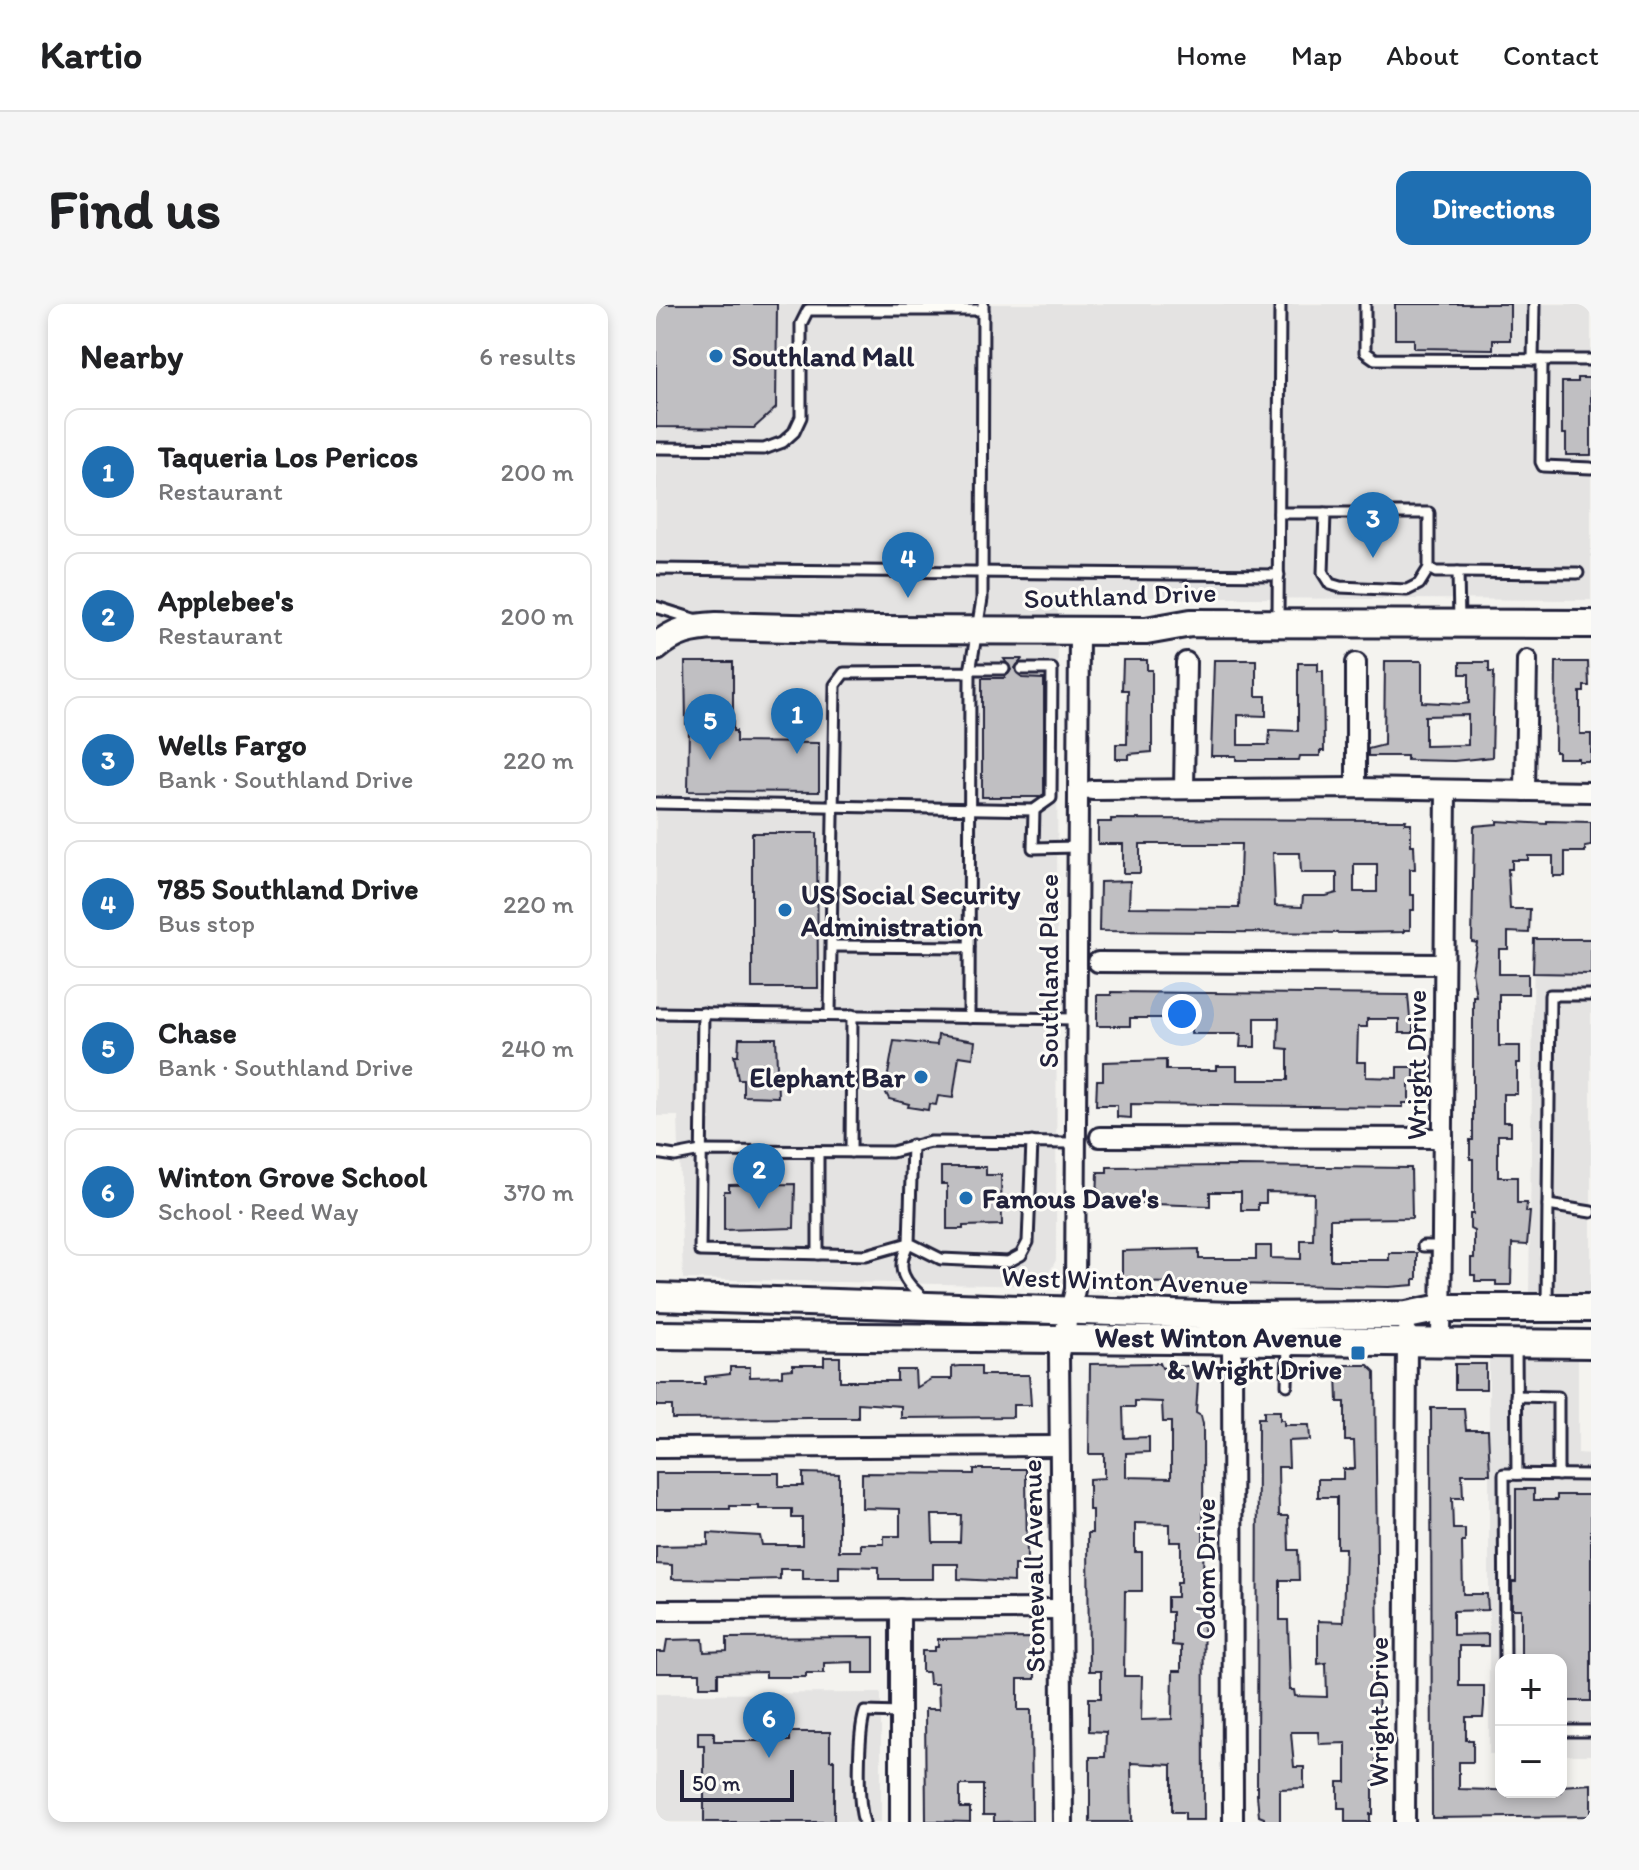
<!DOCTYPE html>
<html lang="en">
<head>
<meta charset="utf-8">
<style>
  body { margin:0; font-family:Itim,sans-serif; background:#f6f6f6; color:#202124 }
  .controls { position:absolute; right:24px; bottom:24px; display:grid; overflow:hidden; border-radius:16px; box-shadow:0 4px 12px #0003 }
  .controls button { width:72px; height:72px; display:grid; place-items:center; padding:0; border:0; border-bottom:2px solid #e0e0e0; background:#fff; color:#202124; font:40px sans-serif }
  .scale { position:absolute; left:24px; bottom:20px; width:114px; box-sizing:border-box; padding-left:8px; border:4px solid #22223b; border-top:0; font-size:22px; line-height:28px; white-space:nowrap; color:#22223b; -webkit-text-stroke:6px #fdfcf7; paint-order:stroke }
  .you { position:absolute; left:526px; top:710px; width:28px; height:28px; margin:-20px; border:6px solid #fff; border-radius:50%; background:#1a73e8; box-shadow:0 0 0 12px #1a73e833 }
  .badge { display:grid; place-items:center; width:52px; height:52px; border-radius:50%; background:#1f6fb2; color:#fff; font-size:26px; font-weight:700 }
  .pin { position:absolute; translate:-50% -66px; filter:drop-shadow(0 2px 4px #0008) }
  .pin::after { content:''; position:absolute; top:42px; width:28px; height:24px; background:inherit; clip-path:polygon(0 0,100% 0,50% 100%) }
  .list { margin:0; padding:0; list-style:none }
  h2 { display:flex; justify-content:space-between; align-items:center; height:104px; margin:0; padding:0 32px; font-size:34px }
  h2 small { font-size:26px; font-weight:400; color:#757577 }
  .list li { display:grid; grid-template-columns:52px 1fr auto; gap:24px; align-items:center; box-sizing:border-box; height:128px; margin:0 16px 16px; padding:0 16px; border:2px solid #e0e0e0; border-radius:16px }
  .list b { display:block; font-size:30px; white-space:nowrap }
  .list p { margin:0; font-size:26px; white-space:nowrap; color:#757577 }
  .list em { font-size:26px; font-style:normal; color:#757577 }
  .map { position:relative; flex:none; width:935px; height:1518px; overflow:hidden; border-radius:16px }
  header { display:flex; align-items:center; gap:48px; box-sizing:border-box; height:112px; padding:0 40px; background:#fff; border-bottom:2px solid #e0e0e0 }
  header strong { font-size:38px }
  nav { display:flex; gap:44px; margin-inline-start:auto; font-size:28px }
  .intro { display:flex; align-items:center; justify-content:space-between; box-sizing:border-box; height:192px; padding:0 48px }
  h1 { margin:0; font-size:56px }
  .button { padding:20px 36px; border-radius:16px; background:#1f6fb2; color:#fff; font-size:28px; font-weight:700 }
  main { display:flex; gap:48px; padding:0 48px }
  aside { flex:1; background:#fff; border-radius:16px; box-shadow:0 4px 12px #0003 }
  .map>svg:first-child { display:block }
  .built { fill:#e4e3e2 }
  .building { fill:#c0bfc2; stroke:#22223b; stroke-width:2; fill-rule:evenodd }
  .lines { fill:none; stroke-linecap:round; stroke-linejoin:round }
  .lane-casing { stroke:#22223b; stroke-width:15 }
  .street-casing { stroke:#22223b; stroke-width:24 }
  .secondary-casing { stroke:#22223b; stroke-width:32 }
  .lane { stroke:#fdfcf7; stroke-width:9 }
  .street { stroke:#fdfcf7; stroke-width:18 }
  .secondary { stroke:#fdfcf7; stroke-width:26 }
  .poi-dot { fill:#1f6fb2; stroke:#fdfcf7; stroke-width:3 }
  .labels { text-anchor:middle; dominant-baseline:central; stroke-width:6; stroke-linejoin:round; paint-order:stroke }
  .poi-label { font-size:28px; font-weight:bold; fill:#22223b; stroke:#fdfcf7; text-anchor:start }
  .street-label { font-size:28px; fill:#22223b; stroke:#fdfcf7 }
</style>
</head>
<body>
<header>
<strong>Kartio</strong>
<nav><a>Home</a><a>Map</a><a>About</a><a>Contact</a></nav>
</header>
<div class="intro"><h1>Find us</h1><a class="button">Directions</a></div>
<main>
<aside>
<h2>Nearby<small>6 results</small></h2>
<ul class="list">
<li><span class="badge">1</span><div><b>Taqueria Los Pericos</b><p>Restaurant</p></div><em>200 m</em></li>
<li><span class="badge">2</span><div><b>Applebee's</b><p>Restaurant</p></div><em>200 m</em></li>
<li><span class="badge">3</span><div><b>Wells Fargo</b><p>Bank · Southland Drive</p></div><em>220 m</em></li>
<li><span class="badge">4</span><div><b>785 Southland Drive</b><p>Bus stop</p></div><em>220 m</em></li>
<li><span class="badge">5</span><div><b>Chase</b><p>Bank · Southland Drive</p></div><em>240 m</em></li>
<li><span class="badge">6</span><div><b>Winton Grove School</b><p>School · Reed Way</p></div><em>370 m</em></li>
</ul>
</aside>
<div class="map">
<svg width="935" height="1518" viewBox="0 0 935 1518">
  <rect width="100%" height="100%" fill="#f4f3ef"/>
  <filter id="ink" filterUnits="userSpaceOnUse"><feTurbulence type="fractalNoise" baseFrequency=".0125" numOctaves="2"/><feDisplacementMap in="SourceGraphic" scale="16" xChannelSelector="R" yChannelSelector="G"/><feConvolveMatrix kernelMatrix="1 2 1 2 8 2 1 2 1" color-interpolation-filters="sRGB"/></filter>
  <g filter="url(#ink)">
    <!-- built -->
    <g class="built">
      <path d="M0,0h935v296l-533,-3 -2,663 -14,26 -359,-7 -5,-163h-22z"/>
      <path d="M935,633v355h-62l5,-353z"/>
      <path d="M833,1055l89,1v93l13,1v301h-30v-95h-60v94h-12z"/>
      <path d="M225,1389v129h-225v-128z"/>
    </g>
    <!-- building -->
    <g class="building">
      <path d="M0,0h121l-1,104 -22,20 -98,-1z"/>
      <path d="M739,0h115v36h-17v9l-79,-1v-9h-19z"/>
      <path d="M922,74h13v77h-25v-21h-4v-52h16z"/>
      <path d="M348,355h18l-7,9 7,10 22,1v115l-5,3h-57v-119h22l7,-8z"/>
      <path d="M467,356h24v10h5v82l-23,2v5h-13v-15h11l1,-54h-6z"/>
      <path d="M558,356h42v36h10v20l-28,-1v30h31l1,-15 28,1v-68h20v8h5l1,80h-4v5h-20l-1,4h-63v-4h-25z"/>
      <path d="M729,357h37v41l39,2 8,-1v-29h-9v-12h29v10h5l-2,85 -38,4 -47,-1v-4h-39v-7l16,-4zM812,411v30l-43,1v-30z"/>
      <path d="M29,358h48v69h3v11l83,1v49l-131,-1 1,-67h-3z"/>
      <path d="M900,358h32l1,24h-5v6h-4v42h11v27h-13v-3h-20v-6h-3z"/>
      <path d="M455,515l295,1 -1,3h6v22h3l1,24h-5v26h4v15h-4v20h-6v2l-53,1 -252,-2 1,-49 30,-1 -1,26 110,1 2,-64h-101v29h-17v-29h-25v-22h13zM617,549h27l1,20h36v20l-11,3h-23l-1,11 -27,-1zM698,560h23v28h-23z"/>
      <path d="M841,517l50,3v-3l44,1v24l-6,1v5h-20v24h-12v-20h-25v4h-16v9h-4l2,40h20l-1,24 -21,-1v17h-9v25h29v20h-29v52h21v17h-3v31h-14v28h8v13h-13v42h19v26h10l-1,9h4l-3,33 -15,-1 -1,41h-15v-4h-21v-6h-4v-17h3v-27l-4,-2v-15h3v-55h-3v-19h3v-144h3l-4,-25 5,-28 -5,-1 2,-116 23,-2z"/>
      <path d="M96,529h65l1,155h-66z"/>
      <path d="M878,635h57v35l-58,-1z"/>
      <path d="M455,688l297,3 2,23h3v15h-14v-14h-32v8h-9l-1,35h9v15l31,1v-11h17v17h-5v19h-6v4l-272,-3v14l-14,-1v-12h-21l1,-25h6v-18l63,-2v10h50v-4h21v14h51v-31l-10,-1 1,-30h-24v29h-15l1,-13h-50v-16h-61v8h-33v-31h14z"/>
      <path d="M282,731l37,6 -2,17 -14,-2 -6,42 -15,-2 -2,9 -7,-1 -1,6 -20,-3 1,-3 -20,-5 -4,-8 9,-50 43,4z"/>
      <path d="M83,734h37l2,59 -35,-1v-17h-5l-4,-24h4z"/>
      <path d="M581,862l174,2 1,50 -82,1v41h59v-7h28v26h-3v6l-25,2 -267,-5v-31l77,-2v10h57v-13h15v12l30,1v-19h12l1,-47 -48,-1v11h-8v7h-17v-18h-31v14l-113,-4 1,-30h9v-5z"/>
      <path d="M285,863h45v8h15l1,50 -39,1v3h-16v-45h-6z"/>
      <path d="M139,880l-1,44 -70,2v-39h5v-6z"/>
      <path d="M168,1053h16v24h57v-11h18l1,18 15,-9h21v-12l8,-1h21v9h48l2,30h-18v12l-112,1v-12l-43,-3v15h-48l-138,1v-13h-16v-22h49v-7l25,-3v-7h20v10l32,-1v-6l11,-1v-4h31z"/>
      <path d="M504,1059l2,5 37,-3 -3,48 5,3 2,8 1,396h-19v-8h-13v-47l-41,-2 1,59h-42v-65h15l1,-25 -17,-1v-33h12v-27h-12l-1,-138h4v-23h-3v-31l15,-1v-24h-15l1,-90zM479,1097l27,1 1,20h8v56l-45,-1v-24l23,-1v-15l-25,1 -1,-31h12zM479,1219l35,1v18h11v40h-4v15h-10v15h5v33l9,1v25h-8l-1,48 -31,1 1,-44h-18l1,-85h17v-39h-7z"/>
      <rect x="799" y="1060" width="31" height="25"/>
      <path d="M688,1061h24l7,7 4,381h-3l1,29h-4v32h-3v8h-25v-14h-7v-26h8v-39l-27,1 -1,-12h-27l3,35h10v21l-24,1v33h-16v-4l-5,-2 -2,-21 1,-377h6v-7h16v9h4v5h25l1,15 -22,1 1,26h-11l1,49h9l1,34h9l1,30h-19v40h8l2,70h4l1,6 32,1 -1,-34 -8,1v-43l25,1 2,-74h-8v-51h-19v-18h25v-10h12l-1,-28h-9v-39h-7l-1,-30z"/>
      <path d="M775,1104h33l2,22h22l2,44h-28l1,24h-11l1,31h12v13h-3l1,52h24l1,16 -35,1v24l35,-1v12h-29v40h25v19l-1,12h-17v23h7v22h-14v27l102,3v-6l30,-2v32l-159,2z"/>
      <path d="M318,1165h52l1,96h-13v17l-56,-3v-15h-25v15h-54v-12l-40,-1v13h-36v-10h-23v10l-39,1 -69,-1v-14l-16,-1v-18l52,-1v-12l52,3 2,9h40v-27h-10v-9h-33v-3h-29v3h-74v-36h123v13h24v-13l36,1v77h22v-7h23v-8h16v-27l-38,-1v-35l112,1zM276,1211h29l-1,27h-27z"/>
      <path d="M860,1185h18v11h23v-5h34v206h-30v-41h-40v-51h-9v-27h4z"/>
      <path d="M218,1333v36h-21v-11l-29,1v10h-18v4h-40v-5l-45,1h-3v13h-18v-13h-44v-21h9l2,-12 36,-1 1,13 23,-1v-13z"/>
      <path d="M379,1334v41h-17v31h13l1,111 -38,1v-7h-11v-30h-23v23h10v14l-44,-1 -1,-112h14l-1,-25h-9l-1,-12h-6v-21h13v-4h3v-8z"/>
      <path d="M42,1428h16v9h76v-9h40v28h4v62h-130v-77h-6z"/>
    </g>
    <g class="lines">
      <defs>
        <g id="lane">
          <path d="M709,0v48l10,7 216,1"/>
          <path d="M877,56l1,-56"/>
          <path d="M886,56l-1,102 2,4 48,2"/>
          <path d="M0,144l108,1 19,-7 11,-10 7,-15v-93l7,-14h175"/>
          <path d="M623,209h150v55l7,4h22l1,49"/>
          <path d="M669,209l-2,60 7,11 10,3 67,3 12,-6 10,-16"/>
          <path d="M0,265l623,6"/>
          <path d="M802,268l120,1"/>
          <path d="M0,303l41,13"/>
          <path d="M622,317l2,-317"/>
          <path d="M314,365h34"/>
          <path d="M366,365h30l-1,129 -17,12"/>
          <path d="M0,499l378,7"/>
          <path d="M378,506l-1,38 43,-1"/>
          <path d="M176,642l137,1"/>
          <path d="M0,709l420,6"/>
          <path d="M47,709l-3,238 166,4 43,-12"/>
          <path d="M174,710l5,-329 9,-12 126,-1 12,-73 1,-295"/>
          <path d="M313,714l1,-346"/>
          <path d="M256,841l-3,98 32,16 67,3 13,-7 7,-13 4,-100"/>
          <path d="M195,848l1,-137"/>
          <path d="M0,849l19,3 26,-5 191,1 38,-10 145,1"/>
          <path d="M892,901l43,7"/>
          <path d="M253,939c-15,26 -5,40 17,57"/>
          <path d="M767,942h20"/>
          <path d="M162,950v-102"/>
          <path d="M891,1003l3,-312h41"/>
          <path d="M860,1042l1,128"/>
          <path d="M631,1081l1,-41"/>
          <path d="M860,1092l42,1v78"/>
          <path d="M849,1356l-1,-186 87,1"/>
          <path d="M905,1427h30"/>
          <path d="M208,1518c-7,-21 -6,-88 1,-110l36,1"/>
        </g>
        <g id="street">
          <path d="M700,484v-125"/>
          <path d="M528,485l2,-127"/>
          <path d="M436,486l264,-2 235,4"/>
          <path d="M869,487l2,-131"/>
          <path d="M442,658l346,2"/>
          <path d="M444,833l343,1"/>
          <path d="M576,1025l1,493"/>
          <path d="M785,1037l5,-551"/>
          <path d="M0,1144l403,-2"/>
          <path d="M244,1305v213"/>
          <path d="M0,1306l405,-1"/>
          <path d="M407,1518l-4,-468 16,-64 4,-660"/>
          <path d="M749,1518l2,-489"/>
        </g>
        <g id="secondary">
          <path d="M0,343c19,-16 36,-20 60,-21l159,4 271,1 45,-8 400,1"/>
          <path d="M0,993l576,19 175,-1 34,-7h150"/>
          <path d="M0,1031l935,9"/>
        </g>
      </defs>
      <!-- lane casing -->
      <use href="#lane" class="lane-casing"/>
      <!-- street casing -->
      <use href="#street" class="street-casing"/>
      <!-- secondary casing -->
      <use href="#secondary" class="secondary-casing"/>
      <!-- lane -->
      <use href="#lane" class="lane"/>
      <!-- street -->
      <use href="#street" class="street"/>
      <!-- secondary -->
      <use href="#secondary" class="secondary"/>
    </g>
  </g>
  <!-- markers -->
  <g class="poi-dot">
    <circle cx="60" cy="52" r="8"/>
    <circle cx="129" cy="606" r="8"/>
    <circle cx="265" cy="773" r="8"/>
    <circle cx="310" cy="894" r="8"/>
    <rect x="694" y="1041" width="16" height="16" rx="4"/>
  </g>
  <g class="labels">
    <!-- poi labels -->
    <g class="poi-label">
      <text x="76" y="52">Southland Mall</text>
      <text x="145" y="590">US Social Security<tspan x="145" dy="32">Administration</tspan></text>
      <text x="249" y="773" text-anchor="end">Elephant Bar</text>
      <text x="326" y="894">Famous Dave's</text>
      <text x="686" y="1033" text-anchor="end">West Winton Avenue<tspan x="686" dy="32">&amp; Wright Drive</tspan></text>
    </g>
    <!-- street labels -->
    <g class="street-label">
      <text transform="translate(464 291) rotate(-2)">Southland Drive</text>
      <text transform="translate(392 667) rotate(-90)">Southland Place</text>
      <text transform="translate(760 761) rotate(-90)">Wright Drive</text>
      <text transform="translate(469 976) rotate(2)">West Winton Avenue</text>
      <text transform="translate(377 1262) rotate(-91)">Stonewall Avenue</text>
      <text transform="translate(549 1265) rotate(-90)">Odom Drive</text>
      <text transform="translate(722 1408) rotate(-90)">Wright Drive</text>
    </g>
  </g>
</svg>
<div class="controls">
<button>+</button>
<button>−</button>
</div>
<div class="scale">50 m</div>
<div class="you"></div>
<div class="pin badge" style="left:141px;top:450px">1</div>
<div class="pin badge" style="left:103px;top:905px">2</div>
<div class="pin badge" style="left:717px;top:254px">3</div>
<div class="pin badge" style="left:252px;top:294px">4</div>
<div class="pin badge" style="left:54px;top:456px">5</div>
<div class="pin badge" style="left:113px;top:1454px">6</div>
</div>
</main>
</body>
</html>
